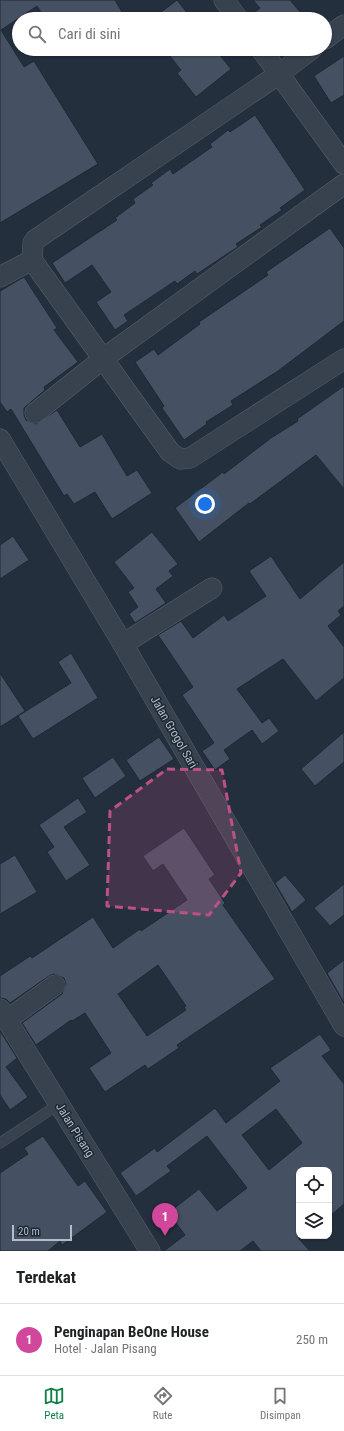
<!DOCTYPE html>
<html lang="id">
<head>
<meta charset="utf-8">
<style>
  body { margin:0; font-family:"Roboto Condensed",sans-serif; background:#f2f2f2; color:#202124 }
  .controls { position:absolute; right:12px; bottom:12px; display:grid; overflow:hidden; border-radius:8px; box-shadow:0 1px 3px #0004 }
  .controls button { width:36px; height:36px; display:grid; place-items:center; padding:0; border:0; border-bottom:1px solid #e0e0e0; background:#fff; color:#202124; font:20px sans-serif }
  .scale { position:absolute; left:12px; bottom:10px; width:60px; box-sizing:border-box; padding-left:4px; border:2px solid #b4bcc9; border-top:0; font-size:11px; line-height:14px; white-space:nowrap; color:#b4bcc9; -webkit-text-stroke:3px #1d2633; paint-order:stroke }
  .you { position:absolute; left:205px; top:504px; width:14px; height:14px; margin:-10px; border:3px solid #fff; border-radius:50%; background:#1a73e8; box-shadow:0 0 0 6px #1a73e833 }
  .badge { display:grid; place-items:center; width:26px; height:26px; border-radius:50%; background:#0b8043; color:#fff; font-size:13px; font-weight:700 }
  .pin { position:absolute; translate:-50% -33px; filter:drop-shadow(0 1px 2px #0008) }
  .pin::after { content:''; position:absolute; top:21px; width:14px; height:12px; background:inherit; clip-path:polygon(0 0,100% 0,50% 100%) }
  .list { margin:0; padding:0; list-style:none }
  h2 { display:flex; justify-content:space-between; align-items:center; height:52px; margin:0; padding:0 16px; font-size:17px }
  h2 small { font-size:13px; font-weight:400; color:#757577 }
  .list li { display:grid; grid-template-columns:26px 1fr auto; gap:12px; align-items:center; box-sizing:border-box; height:72px; padding:0 16px; border-top:1px solid #e0e0e0 }
  .list b { display:block; font-size:15px; white-space:nowrap }
  .list p { margin:0; font-size:13px; white-space:nowrap; color:#757577 }
  .list em { font-size:13px; font-style:normal; color:#757577 }
  .icon { flex:none; width:22px; height:22px; fill:none; stroke:currentColor; stroke-width:2; stroke-linecap:round; stroke-linejoin:round }
  .map { position:relative; flex:none; width:344px; height:1251px; overflow:hidden }
  .search { position:absolute; background:#fff; box-shadow:0 1px 3px #0004; left:12px; right:12px; top:12px; height:44px; display:flex; align-items:center; gap:10px; box-sizing:border-box; padding:0 14px; border-radius:22px; color:#757577; font-size:15px }
  .sheet { height:124px; background:#fff }
  nav { display:flex; justify-content:space-around; align-items:center; box-sizing:border-box; height:56px; border-top:1px solid #e0e0e0; background:#fff; font-size:11px; color:#757577 }
  nav a { display:grid; justify-items:center; gap:2px }
  nav .on { color:#0b8043 }
  .map>svg:first-child { display:block }
  .building { fill:#455162; stroke:#1f2835; fill-rule:evenodd }
  .lines { fill:none; stroke-linecap:round; stroke-linejoin:round }
  .lane-casing { stroke:#565f6c; stroke-width:11 }
  .street-casing { stroke:#565f6c; stroke-width:21 }
  .lane { stroke:#38414e; stroke-width:10 }
  .street { stroke:#38414e; stroke-width:20 }
  .marked { fill:#bd5182; fill-opacity:0.2; stroke:#bd5182; stroke-width:3; stroke-dasharray:8 5; stroke-linejoin:round }
  .labels { text-anchor:middle; dominant-baseline:central; stroke-width:3; stroke-linejoin:round; paint-order:stroke }
  .street-label { font-size:12px; fill:#b4bcc9; stroke:#1d2633 }
</style>
</head>
<body>
<div class="map">
<svg width="344" height="1251" viewBox="0 0 344 1251">
  <rect width="100%" height="100%" fill="#242f3e"/>
  <!-- building -->
  <g class="building">
    <path d="M0,0h115l11,19h-81l-8,-13 -36,24 23,37 10,-6 64,103 -98,59z"/>
    <path d="M177,0l15,19h-40z"/>
    <path d="M253,0h37l16,19h-57v-2l11,-9z"/>
    <path d="M164,49h51l16,20 -35,28 -19,-24 4,-3z"/>
    <path d="M344,56v39l-13,8 -17,-27z"/>
    <path d="M255,115l50,75 -25,18 2,2 -22,15 2,2 -26,17 2,3 -8,5 -33,22 -2,-3 -18,13 -2,-3 -51,34 4,6 -13,9 -19,-28 15,-10 -19,-27 -27,18 -13,-20 65,-43 -2,-2 20,-15 -2,-4 20,-14 -2,-2 19,-14 3,5 39,-27 -2,-3 18,-14 2,2z"/>
    <path d="M330,228l14,20v73l-66,50 -47,30 2,4 -27,17 1,2 -23,16 -22,-32 2,-2 -29,-44 19,-13 4,6 42,-31 -1,-2 69,-47 -2,-3z"/>
    <path d="M24,277l33,51 -3,2 24,32 -34,25 1,3 -21,18v7l2,5 10,4 21,-14 23,37 22,-13 25,42 10,-6 15,23 -40,26 -17,-27 -21,12 -7,-10 -3,2 -53,-87 -4,3 -7,-10v-111z"/>
    <path d="M344,386v103l-28,-34 -66,49 -1,-1 -50,39 -24,-34 48,-36 1,2 47,-36 27,-17 -1,-2z"/>
    <path d="M152,532l26,32 -9,7 4,5 -17,13 10,14 -31,20 -6,-9 9,-7 -10,-15 6,-4 -20,-26z"/>
    <path d="M13,536l16,24 -29,19v-34z"/>
    <path d="M271,556l29,43 44,-37v44l-6,5 3,4 -13,11 16,21v31l-28,23 -33,-42 -46,30 25,34 7,-5 10,13 -17,13 -10,-14 -28,20 6,9 -15,11 -13,-19 12,-8 -32,-48 11,-8 -35,-52 23,-14 12,17 31,-23 4,6 38,-25 -17,-25z"/>
    <path d="M71,653l27,45 -65,41 -15,-23 53,-33 -13,-21z"/>
    <path d="M0,673l25,38 -25,16z"/>
    <path d="M344,732v30l-29,24 -14,-17z"/>
    <path d="M159,737l15,22 -34,22 -14,-21z"/>
    <path d="M113,757l13,19 -31,22 -13,-20z"/>
    <path d="M78,798l9,14 -23,15 26,38 -24,16 -19,-29 7,-5 -15,-22z"/>
    <path d="M184,828l31,47 -6,4 16,24 -2,2 52,74 -98,66 2,3 -31,21 -3,-4 -40,27 -16,-24 22,-15 -26,-40 -13,8 -1,-1 -35,25 -14,-22 40,-29 4,-10 -2,-6 -10,-4 -5,2 -39,27 -4,-4 -6,-1v-22l30,-20 2,2 61,-41 20,31 27,-19 1,2 46,-31 -24,-36 -10,7 -10,-15zM158,965l28,41 -2,1 2,3 -39,26 -29,-42z"/>
    <path d="M15,855l22,37 -37,22v-50z"/>
    <path d="M285,875l21,25 -14,12 -17,-29z"/>
    <path d="M344,884v31l-14,11 -16,-18z"/>
    <path d="M344,960v43l-17,-30z"/>
    <path d="M0,1031l17,27 -11,9 22,30 -18,13 -10,-15z"/>
    <path d="M320,1034l11,16 -9,6 22,28v120l-15,13v-47h-30v69l11,12h-49l-8,-10 -13,10h-76l21,-16 -17,-22 31,-24 18,22 30,-23 -40,-52 -40,30 4,5 -35,25 -16,-23 35,-25 2,4 58,-44 11,15 54,-42 -10,-13zM276,1109l26,34 -33,27 -27,-35z"/>
    <path d="M43,1136l35,50 7,-5 22,31 -45,33 -2,-4 -12,10h-48v-78l28,-19 -4,-6z"/>
  </g>
  <g class="lines">
    <defs>
      <path id="lane" d="M0,1143l59,-39"/>
      <g id="street">
        <path d="M224,0l14,19"/>
        <path d="M325,39l19,-14"/>
        <path d="M261,49l83,115"/>
        <path d="M312,49l-33,25 -244,166 -2,3 -1,17 138,192 10,7 10,-1 154,-99"/>
        <path d="M0,277l32,-17"/>
        <path d="M35,413l69,-55 240,-174"/>
        <path d="M0,439l123,205 221,382"/>
        <path d="M123,644l89,-56"/>
        <path d="M0,1009l150,242"/>
        <path d="M7,1020l48,-35"/>
      </g>
    </defs>
    <!-- lane casing -->
    <use href="#lane" class="lane-casing"/>
    <!-- street casing -->
    <use href="#street" class="street-casing"/>
    <!-- lane -->
    <use href="#lane" class="lane"/>
    <!-- street -->
    <use href="#street" class="street"/>
  </g>
  <!-- marked area -->
  <path class="marked" d="M167,769l55,1 19,103 -32,42 -102,-9 3,-95z"/>
  <g class="labels">
    <!-- street labels -->
    <g class="street-label">
      <text transform="translate(174 732) rotate(60)">Jalan Grogol Sari</text>
      <text transform="translate(75 1130) rotate(58)">Jalan Pisang</text>
    </g>
  </g>
</svg>
<div class="controls">
<button><svg class="icon" aria-label="locate" viewBox="0 0 24 24"><circle cx="12" cy="12" r="6"/><path d="M12 2v4M12 18v4M2 12h4M18 12h4"/></svg></button>
<button><svg class="icon" aria-label="layers" viewBox="0 0 24 24"><path d="M12 4l9 5-9 5-9-5zM3 14l9 5 9-5"/></svg></button>
</div>
<div class="scale">20 m</div>
<div class="you"></div>
<div class="pin badge" style="left:165px;top:1236px;background:#d1479c">1</div>
<div class="search"><svg class="icon" aria-label="search" viewBox="0 0 24 24"><circle cx="10" cy="10" r="6"/><path d="M15 15l6 6"/></svg>Cari di sini</div>
</div>
<section class="sheet">
<h2>Terdekat<small></small></h2>
<ul class="list">
<li><span class="badge" style="background:#d1479c">1</span><div><b>Penginapan BeOne House</b><p>Hotel · Jalan Pisang</p></div><em>250 m</em></li>
</ul>
</section>
<nav>
<a class="on"><svg class="icon" aria-label="map" viewBox="0 0 24 24"><path d="M3 6l6-2 6 2 6-2v14l-6 2-6-2-6 2zM9 4v14M15 6v14"/></svg>Peta</a>
<a><svg class="icon" aria-label="directions" viewBox="0 0 24 24"><path d="M12 3l9 9-9 9-9-9zM9 14v-3h6M13 9l2 2-2 2"/></svg>Rute</a>
<a><svg class="icon" aria-label="saved" viewBox="0 0 24 24"><path d="M7 4h10v16l-5-4-5 4z"/></svg>Disimpan</a>
</nav>
</body>
</html>
